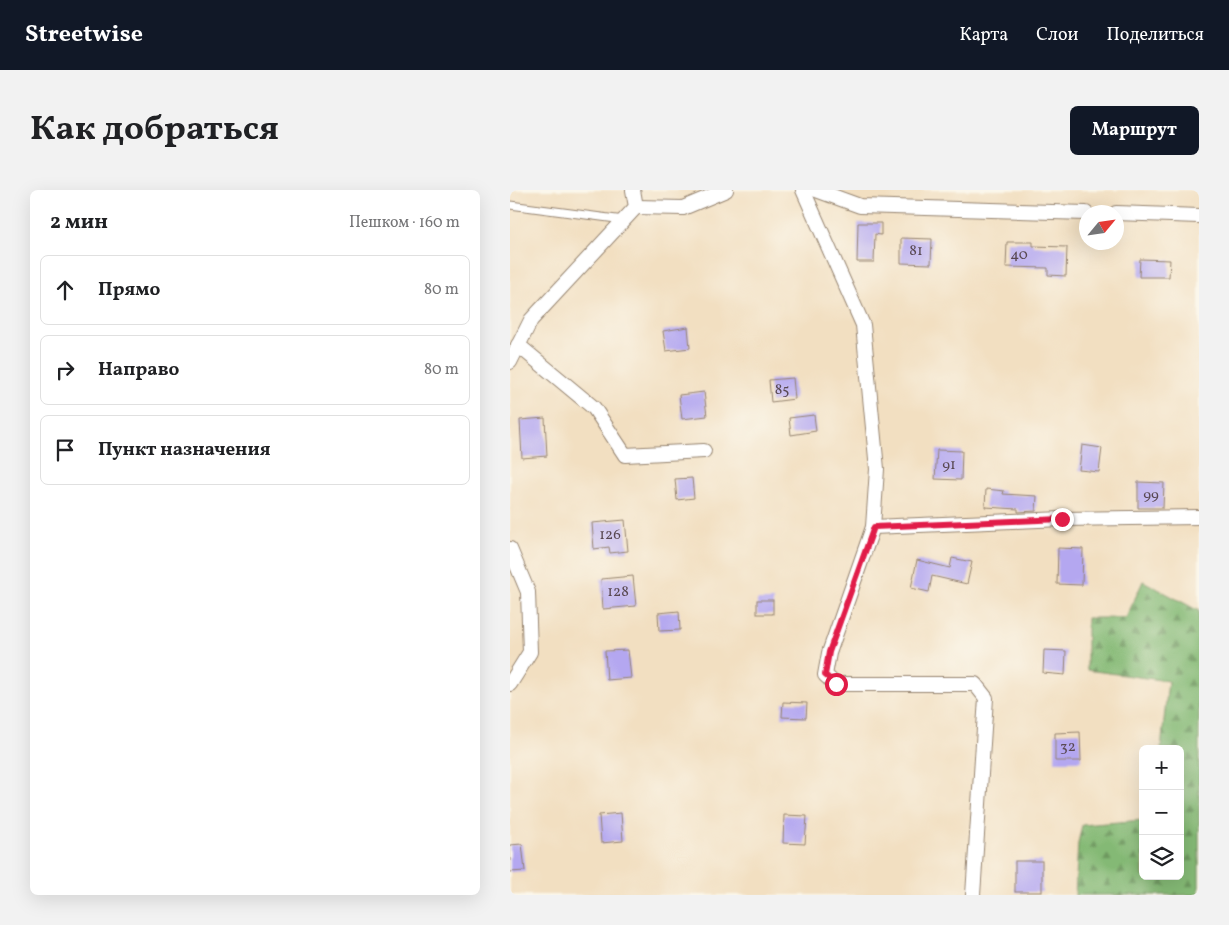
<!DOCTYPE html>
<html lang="ru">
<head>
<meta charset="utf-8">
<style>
  body { margin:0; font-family:Vollkorn,serif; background:#f2f2f2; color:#202124 }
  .controls { position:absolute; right:15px; bottom:15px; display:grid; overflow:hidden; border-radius:8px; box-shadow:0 5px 20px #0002 }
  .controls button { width:45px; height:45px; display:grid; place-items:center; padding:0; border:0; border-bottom:1px solid #e0e0e0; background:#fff; color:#202124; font:25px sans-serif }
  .compass { position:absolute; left:569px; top:15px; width:45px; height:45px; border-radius:50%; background:#fff; box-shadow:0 5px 20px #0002; rotate:61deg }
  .stop { position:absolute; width:15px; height:15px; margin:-11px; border:4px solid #e11d48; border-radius:50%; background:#fff }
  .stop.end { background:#e11d48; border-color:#fff; box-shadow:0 1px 5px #0008 }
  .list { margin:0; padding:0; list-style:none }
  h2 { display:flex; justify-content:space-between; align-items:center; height:65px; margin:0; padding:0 20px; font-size:21px }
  h2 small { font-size:16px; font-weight:400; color:#757577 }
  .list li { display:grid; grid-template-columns:32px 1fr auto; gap:15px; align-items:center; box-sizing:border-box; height:70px; margin:0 10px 10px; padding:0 10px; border:1px solid #e0e0e0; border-radius:8px }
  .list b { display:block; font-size:19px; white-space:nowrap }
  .list em { font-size:16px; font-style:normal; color:#757577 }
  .icon { flex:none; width:28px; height:28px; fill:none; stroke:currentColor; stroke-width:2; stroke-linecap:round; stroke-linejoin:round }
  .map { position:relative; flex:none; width:689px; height:705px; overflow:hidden; border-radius:8px }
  header { display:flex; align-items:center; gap:30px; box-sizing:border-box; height:70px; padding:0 25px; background:#111827; color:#fff }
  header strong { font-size:24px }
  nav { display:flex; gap:28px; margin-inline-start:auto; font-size:18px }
  .intro { display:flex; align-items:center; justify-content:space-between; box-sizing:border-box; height:120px; padding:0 30px }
  h1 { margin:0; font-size:35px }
  .button { padding:12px 22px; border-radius:8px; background:#111827; color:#fff; font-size:18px; font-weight:700 }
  main { display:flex; gap:30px; padding:0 30px }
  aside { flex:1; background:#fff; border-radius:8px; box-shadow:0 5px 20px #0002 }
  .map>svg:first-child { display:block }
  .forest { fill:url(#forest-firs); stroke:#607249 }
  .building { fill:#b4a7f0 }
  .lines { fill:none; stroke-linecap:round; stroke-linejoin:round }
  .lane-casing { stroke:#968470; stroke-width:9 }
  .street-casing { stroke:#968470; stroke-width:16 }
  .lane { stroke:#fff; stroke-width:7 }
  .street { stroke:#fff; stroke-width:14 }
  .route { stroke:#e11d48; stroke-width:6 }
  .labels { text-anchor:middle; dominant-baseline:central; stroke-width:4.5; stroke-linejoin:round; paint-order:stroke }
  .number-label { font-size:15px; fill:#594952 }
</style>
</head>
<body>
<header>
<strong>Streetwise</strong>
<nav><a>Карта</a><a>Слои</a><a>Поделиться</a></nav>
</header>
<div class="intro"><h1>Как добраться</h1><a class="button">Маршрут</a></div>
<main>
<aside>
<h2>2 мин<small>Пешком · 160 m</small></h2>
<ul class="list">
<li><svg class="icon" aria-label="ahead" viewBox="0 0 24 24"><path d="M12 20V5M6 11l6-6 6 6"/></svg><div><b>Прямо</b></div><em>80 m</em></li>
<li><svg class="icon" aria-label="right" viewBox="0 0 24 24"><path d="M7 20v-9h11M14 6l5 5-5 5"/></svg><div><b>Направо</b></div><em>80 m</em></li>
<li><svg class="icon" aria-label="arrive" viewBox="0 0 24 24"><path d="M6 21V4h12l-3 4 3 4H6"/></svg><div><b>Пункт назначения</b></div></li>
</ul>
</aside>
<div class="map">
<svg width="689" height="705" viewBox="0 0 689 705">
  <defs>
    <pattern id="forest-firs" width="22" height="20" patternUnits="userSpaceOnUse" patternTransform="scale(1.25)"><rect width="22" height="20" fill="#84b974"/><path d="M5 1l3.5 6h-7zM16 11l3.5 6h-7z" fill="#6d975f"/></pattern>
  </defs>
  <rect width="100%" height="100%" fill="#fbf7ec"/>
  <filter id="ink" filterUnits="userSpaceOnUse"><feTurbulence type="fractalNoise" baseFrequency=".02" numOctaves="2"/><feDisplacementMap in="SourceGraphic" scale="10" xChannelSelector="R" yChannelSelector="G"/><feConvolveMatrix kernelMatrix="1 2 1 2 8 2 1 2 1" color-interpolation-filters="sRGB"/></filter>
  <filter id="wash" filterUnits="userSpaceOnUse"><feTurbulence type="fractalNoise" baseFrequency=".0096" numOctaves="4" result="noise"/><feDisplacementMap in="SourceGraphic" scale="20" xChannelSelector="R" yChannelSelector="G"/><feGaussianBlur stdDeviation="1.12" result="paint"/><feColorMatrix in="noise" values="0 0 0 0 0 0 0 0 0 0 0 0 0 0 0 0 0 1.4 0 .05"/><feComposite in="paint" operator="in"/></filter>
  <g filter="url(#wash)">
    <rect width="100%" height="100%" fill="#f2dfc1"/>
    <!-- forest -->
    <path class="forest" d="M633,391l56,30v284h-124l3,-52 4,-18 61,-5v56h37v-127h-19l7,-68 -81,-11v-52h39z"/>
    <g id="blocks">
      <!-- building -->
      <g class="building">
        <path d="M348,33h23v12l-6,-1 -1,28h-17z"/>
        <path d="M391,48l31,1 -1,25 -30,-1z"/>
        <path d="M497,52h26v4l34,1 -1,29 -18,-1v-7l-42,-1z"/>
        <path d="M630,69l30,1 -1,17h-30z"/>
        <path d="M178,137l2,21 -24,3 -3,-20z"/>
        <path d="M283,188l2,21 -24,3 -2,-22z"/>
        <path d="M194,202l3,24 -25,3 -3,-24z"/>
        <path d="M304,225l2,16 -25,4 -2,-17z"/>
        <path d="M35,228l2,38 -25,2 -2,-38z"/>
        <path d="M572,255l20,3 -3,24 -20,-2z"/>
        <path d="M427,260l25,1 -1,29 -26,-1z"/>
        <path d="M182,288l2,20 -17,2 -2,-21z"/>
        <path d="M628,292l26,1 -1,25h-25z"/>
        <path d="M476,299l18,2 -1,3 34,2 -1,15 -18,1v-3l-33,-2z"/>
        <path d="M115,330l3,31 -18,2 -1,-6 -15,2 -2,-26z"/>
        <path d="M548,358l25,1 -1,36 -25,-1z"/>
        <path d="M442,368l20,4 -5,22 -35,-8 -3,16 -18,-4 6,-28 33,8z"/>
        <path d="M123,386l3,30 -33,3 -2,-30z"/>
        <rect x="247" y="410" width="16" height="14"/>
        <path d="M169,421l1,19 -21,1 -1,-18z"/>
        <path d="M118,460l3,28 -24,2 -2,-29z"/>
        <path d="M534,460l22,1 -1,24 -22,-2z"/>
        <path d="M273,512l24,1 -1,15 -24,-1z"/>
        <path d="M570,542l1,29h-26v-28z"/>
        <path d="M111,623l2,28 -22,2 -2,-28z"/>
        <path d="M274,625l23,1 -2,28 -22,-1z"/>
        <path d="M12,654l3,27 -15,1v-27z"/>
        <rect x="505" y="671" width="27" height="31"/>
      </g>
    </g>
  </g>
  <g filter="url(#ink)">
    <use href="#blocks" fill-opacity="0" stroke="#968470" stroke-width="1"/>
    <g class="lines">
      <defs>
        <path id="lane" d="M0,15l114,15"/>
        <g id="street">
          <path d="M293,0l60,135 14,144 -4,58 -44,126 -4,22 10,9h140l11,14 -13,197"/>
          <path d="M306,0l44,16 226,7"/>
          <path d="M126,17l47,1 43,-18"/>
          <path d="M606,23l83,3"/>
          <path d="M8,155l76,63 31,47 79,-4"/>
          <path d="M0,172l21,-42 105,-113 -3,-17"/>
          <path d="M363,337l189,-8 137,-2"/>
          <path d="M0,359l18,43 2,60 -20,32"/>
        </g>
      </defs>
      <!-- lane casing -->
      <use href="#lane" class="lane-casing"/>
      <!-- street casing -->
      <use href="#street" class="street-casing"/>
      <!-- lane -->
      <use href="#lane" class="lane"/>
      <!-- street -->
      <use href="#street" class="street"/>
    </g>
  </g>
  <g class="lines" filter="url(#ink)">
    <!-- route -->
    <path class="route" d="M326,494l-11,-9 4,-23 45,-125 188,-8"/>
  </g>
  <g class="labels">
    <!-- number labels -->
    <g class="number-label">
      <text x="406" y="61">81</text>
      <text x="509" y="65">40</text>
      <text x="272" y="200">85</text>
      <text x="439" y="275">91</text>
      <text x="641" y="305">99</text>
      <text x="100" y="345">126</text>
      <text x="108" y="402">128</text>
      <text x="558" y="557">32</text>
    </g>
  </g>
</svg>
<div class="controls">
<button>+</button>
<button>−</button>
<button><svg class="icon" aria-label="layers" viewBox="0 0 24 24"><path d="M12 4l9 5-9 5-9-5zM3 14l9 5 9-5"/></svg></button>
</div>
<svg class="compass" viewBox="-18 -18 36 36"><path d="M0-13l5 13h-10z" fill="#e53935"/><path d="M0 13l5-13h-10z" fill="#757577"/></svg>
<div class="stop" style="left:326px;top:494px"></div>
<div class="stop end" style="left:552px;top:329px"></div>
</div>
</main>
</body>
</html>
